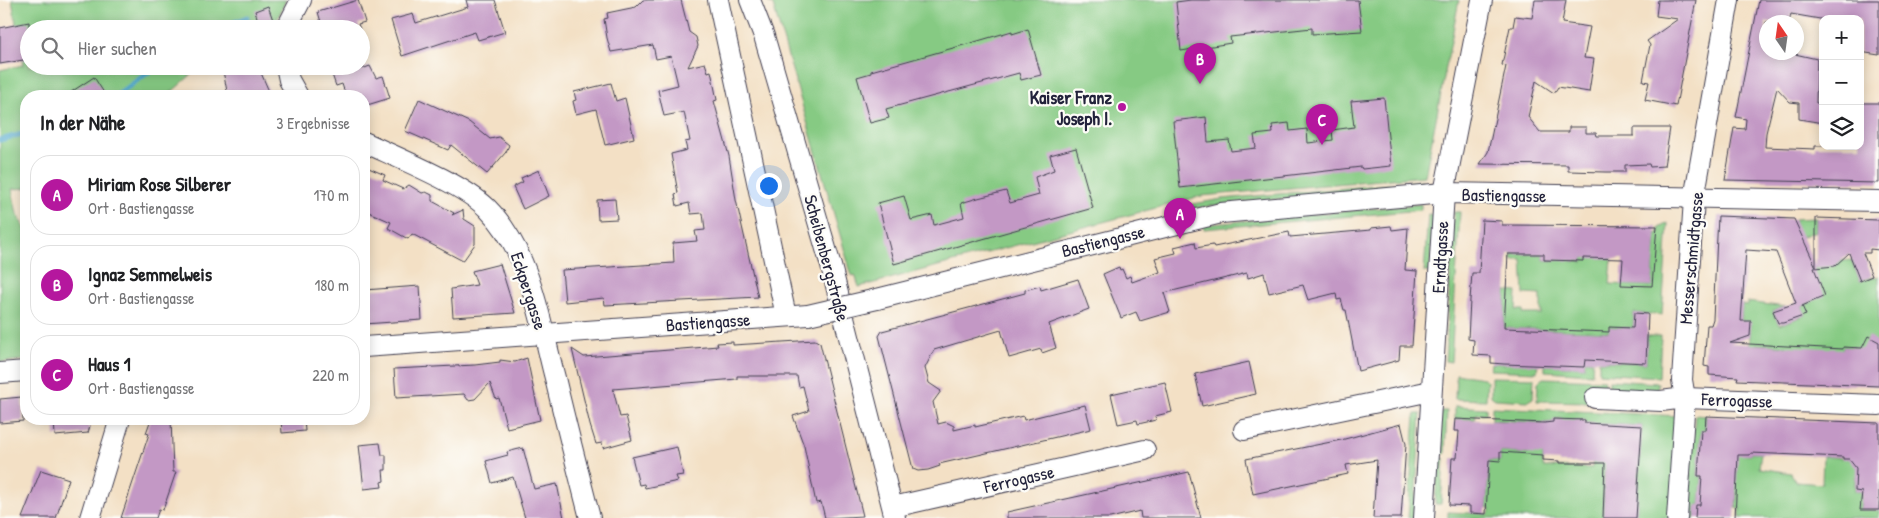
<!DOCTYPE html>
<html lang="de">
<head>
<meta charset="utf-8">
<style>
  body { margin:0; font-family:"Patrick Hand",sans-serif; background:#f2f2f2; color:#202124 }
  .controls { position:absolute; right:15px; top:15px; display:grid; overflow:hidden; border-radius:10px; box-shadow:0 2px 12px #0003 }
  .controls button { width:45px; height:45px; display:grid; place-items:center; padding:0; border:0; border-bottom:1px solid #e0e0e0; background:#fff; color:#202124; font:25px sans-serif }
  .compass { position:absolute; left:1759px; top:15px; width:45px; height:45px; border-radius:50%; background:#fff; box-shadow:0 2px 12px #0003; rotate:347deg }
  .you { position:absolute; left:768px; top:185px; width:18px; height:18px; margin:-12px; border:4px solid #fff; border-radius:50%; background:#1a73e8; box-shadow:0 0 0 8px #1a73e833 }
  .badge { display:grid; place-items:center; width:32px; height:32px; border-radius:50%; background:#b5179e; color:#fff; font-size:16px; font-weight:700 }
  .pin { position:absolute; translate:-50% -41px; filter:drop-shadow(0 1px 2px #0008) }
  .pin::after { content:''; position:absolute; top:26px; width:18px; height:15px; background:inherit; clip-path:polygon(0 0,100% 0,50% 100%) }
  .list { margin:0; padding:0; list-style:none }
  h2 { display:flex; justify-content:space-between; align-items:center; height:65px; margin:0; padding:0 20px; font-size:21px }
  h2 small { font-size:16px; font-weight:400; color:#757577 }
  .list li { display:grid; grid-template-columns:32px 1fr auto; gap:15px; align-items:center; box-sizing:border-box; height:80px; margin:0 10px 10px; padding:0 10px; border:1px solid #e0e0e0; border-radius:20px }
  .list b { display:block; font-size:19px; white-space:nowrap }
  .list p { margin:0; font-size:16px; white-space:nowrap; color:#757577 }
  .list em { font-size:16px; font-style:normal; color:#757577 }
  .icon { flex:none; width:28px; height:28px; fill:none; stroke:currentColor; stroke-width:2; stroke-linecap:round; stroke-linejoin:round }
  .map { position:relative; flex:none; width:1879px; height:518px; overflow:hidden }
  .search { position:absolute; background:#fff; box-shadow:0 2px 12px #0003; left:20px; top:20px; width:350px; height:55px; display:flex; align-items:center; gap:12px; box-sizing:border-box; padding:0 18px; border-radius:28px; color:#757577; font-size:19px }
  .panel { position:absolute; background:#fff; box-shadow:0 2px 12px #0003; left:20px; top:90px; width:350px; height:335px; border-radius:20px }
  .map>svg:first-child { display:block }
  .green { fill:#86ca83; stroke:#54765f }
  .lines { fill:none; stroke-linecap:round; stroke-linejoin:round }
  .stream { stroke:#53aacf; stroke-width:5 }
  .building { fill:#c398c5 }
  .minor-casing { stroke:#413e50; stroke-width:22 }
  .minor { stroke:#fff; stroke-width:20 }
  .minor-bridge-casing { stroke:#413e50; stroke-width:22; stroke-linecap:butt }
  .minor-bridge { stroke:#fff; stroke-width:20 }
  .poi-dot { fill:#b5179e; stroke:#fdfcf7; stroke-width:2 }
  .labels { text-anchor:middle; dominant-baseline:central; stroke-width:4.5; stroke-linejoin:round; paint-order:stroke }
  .poi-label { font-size:18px; font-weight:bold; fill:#22223b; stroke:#fdfcf7; text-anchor:end }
  .street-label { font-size:18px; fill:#22223b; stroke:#fdfcf7 }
</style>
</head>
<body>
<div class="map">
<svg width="1879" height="518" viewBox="0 0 1879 518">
  <rect width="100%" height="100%" fill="#fdfcf7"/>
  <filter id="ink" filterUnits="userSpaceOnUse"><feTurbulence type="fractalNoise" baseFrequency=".02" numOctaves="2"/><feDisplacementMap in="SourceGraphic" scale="10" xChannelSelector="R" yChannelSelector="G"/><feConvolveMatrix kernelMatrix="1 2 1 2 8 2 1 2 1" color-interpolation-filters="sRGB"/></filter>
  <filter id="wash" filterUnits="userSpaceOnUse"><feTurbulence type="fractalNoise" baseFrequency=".0096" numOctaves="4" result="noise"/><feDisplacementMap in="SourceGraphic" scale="20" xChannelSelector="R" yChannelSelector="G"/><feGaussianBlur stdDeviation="1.12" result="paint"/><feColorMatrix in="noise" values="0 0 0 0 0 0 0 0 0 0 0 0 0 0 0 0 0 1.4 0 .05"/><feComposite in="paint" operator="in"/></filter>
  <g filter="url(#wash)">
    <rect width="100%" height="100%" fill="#f3e0c5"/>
    <!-- green -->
    <g class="green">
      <path d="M12,0h274l-10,22 -24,7h-223v37h172l-34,30h-141v92l-14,1 5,25 9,17v129l-26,2v-292l23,-5z"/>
      <path d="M765,0h694l-34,176 -224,20 -342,91 -4,-12 -3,1 -79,-271z"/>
      <path d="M1424,181l1,5 -202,18 -40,6 -1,-4 40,-7z"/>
      <path d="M1421,204v6l-217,19 -1,-4z"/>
      <path d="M1454,212h6l-9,150 -6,-1z"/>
      <path d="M1428,214l5,1 -3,57h-6z"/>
      <path d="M1816,218v13l-17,7 -5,-19z"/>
      <path d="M1668,223l-6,92 -28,-2 -1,15 -23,-1 -1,5 -105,-4 2,-37 11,1 -1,18h7v4h18v-19l-17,-1 -2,-34h-10v-6h32v6l12,1v-6h16v6l11,1v-7l29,4 -2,25 42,2 4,-52 3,-1v-5z"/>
      <path d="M1851,260l9,21 19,-5v66l-3,1 -5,-5 -5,1 -1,8 -12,8v-8h-10v4l-55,1v-6l-32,-2 -7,7 2,-29 -10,-1 1,-17 5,1v-3l39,5 -13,4 6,14 27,-10 -4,-9 10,-4 1,-33 14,-6 8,3 6,-5z"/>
      <path d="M1647,336h14l-2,41 -60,-4v-12l47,2z"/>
      <path d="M1538,358l-1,14 -47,-2 1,-7 12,1z"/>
      <path d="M1585,360l8,1 -1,13 -47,-3v-6l39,2z"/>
      <path d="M1456,374l28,4 3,3 -1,19 -31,-1z"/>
      <path d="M1491,377l43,1 -1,20 -5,3 -33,-2 -4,-3z"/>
      <path d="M1543,378l61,2v11l-12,11 -55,-1 1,-19z"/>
      <path d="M1609,380l49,3 -1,12 -48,-4z"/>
      <path d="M1455,406l31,2v6h-10l-1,5h-20z"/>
      <path d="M1492,407l188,9 -9,102h-35l6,-92 -57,-3v-3l-23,3v-4h-8l-1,3 -9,1 -52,-3z"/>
      <path d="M1441,411h6l-2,43h-6z"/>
      <path d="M1415,414h6l-7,104h-6z"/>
      <path d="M1695,415l11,1 -1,14 -4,1 -1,14 4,1 -1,14h-4l-1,15 4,1 -2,29h-4l-1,13h-8z"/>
      <path d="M1500,452l26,2 17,-2v15l49,1 1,-8 13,1 3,11h-5l-1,46h-155v-6l41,2 1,-6 -4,-1 3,-36 -3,-1 1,-10 13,1z"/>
      <path d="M1751,453h10l-2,15 32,5 5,9 26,2 1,-28 26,3 30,19 -24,-1v14l6,1 -1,17 19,1v8h-139v-10h-4l1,-15 -4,-1c3,-13 6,-24 2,-38l15,1z"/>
      <path d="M1438,458h6l-3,46h-6z"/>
    </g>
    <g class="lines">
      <!-- stream -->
      <g class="stream">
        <path d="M217,29l30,-12"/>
        <path d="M116,96l41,-30"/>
        <path d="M0,140l26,-7"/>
      </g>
    </g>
    <g id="blocks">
      <!-- building -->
      <g class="building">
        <path d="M358,0l7,22 -7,2 2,5h-37l-5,-17z"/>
        <path d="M466,0h29l10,32 -27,8 -3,-8 -73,24 -11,-36 22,-6 3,9 3,-1 49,-15z"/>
        <path d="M643,0h38l8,32 7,5 2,9 -10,21 17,-4 3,9 3,-1 6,29 -3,1 15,55 7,44 22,97 -153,8 -1,-7 -39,4 -3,-32 112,-7 -1,-20 24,-2 -2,-10 10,-1 -2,-17 -12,1 -2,-11 -12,3 -2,-12 3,-1 -7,-39 16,-4 -2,-8 5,-1 -6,-29 -20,4 -6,-26 20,-5 -7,-29 -15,3 -3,-14 -42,7 -4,-14 -3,-19 4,-1 -1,-5 29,-6z"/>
        <path d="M1191,0h167l4,31 -50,3v-6l-82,9 1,6 -50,8 -5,-49z"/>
        <path d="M1535,0h31l-4,23 28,4 -6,31 10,1 -5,33 -31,-5 -4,6 -18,-12 -8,36 12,15h29v-5h17v6h10l1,3h37v-8h36l-6,38 -14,1 -1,-3 -24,1v7h-19l-38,-1v-6l-88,-1 8,-12 18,-86 -4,-1 8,-38h3l2,-11 17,2z"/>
        <path d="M1658,0h38l-20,106 -31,-6 4,-18 -6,-1 7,-36 -3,-4 31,-22 -22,-3z"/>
        <path d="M1759,0h120v55l-19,-3v-33h-40l-29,-5 -2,8h-23v30h20l31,7 -1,44h7v20l-24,-4v-16l-9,-1 -13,-14 -11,45 -1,14 50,2v-3h45v-43h19v80l-154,-3 9,-52 11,1 1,-10 -10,-2z"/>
        <path d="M268,6l5,14 -14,4 -4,-13z"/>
        <path d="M29,22v37l-29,5v-36z"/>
        <path d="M1028,29l13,46 -20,5 -2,-7 -133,36 3,9 -19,5 -13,-46 14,-4v-2l100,-28 41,-12v3z"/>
        <path d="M222,66h36l13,30h-43z"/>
        <path d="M329,66h32l1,3 8,-3 6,12 7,-2 7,22 -26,8v-10h-18l-4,-12 -6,2z"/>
        <path d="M94,77l12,19h-41z"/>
        <path d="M611,83l5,18 9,-3 9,40 -29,7 -9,-36 -20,5 -3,-13 3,-1 -2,-8z"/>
        <path d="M1384,98l7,68 -29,3 -1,-2 -181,21 -7,-67 33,-4 2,25 21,-2 2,11 25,-3 -2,-13 19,-2 -1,-8 17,-2 1,8 17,-2 1,14 25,-3 -1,-10 22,-3 -3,-26z"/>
        <path d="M419,99l50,23 21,17 9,-2 10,8 -3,7 -19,22 -36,-29 -3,5 -43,-19z"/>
        <path d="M1076,148l17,60 -199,56 -16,-61 26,-7 7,24 21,-5 2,10 30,-8 -3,-14 17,-5 28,-7 4,12 29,-8 -4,-18 19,-7 -4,-15z"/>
        <path d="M364,166l21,9 -2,5 20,9 6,-4 13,8 4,-1 6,3v6l22,12 -2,2 11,-5 1,9 11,7v18l-12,17 -51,-27 -4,5 -20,-11 3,-6 -27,-12z"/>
        <path d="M539,170l10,26 -26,13 -10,-22 10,-5 -2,-4z"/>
        <path d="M615,199l2,20 -19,1 -1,-20z"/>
        <path d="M1718,216l76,3 22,48v-49l63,2v30l-9,-1v4h-7l9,23 -12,5 -11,-28 -14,13 -21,2 11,28 -23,10 4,9 -23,8h-5l-5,-12 23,-8 -20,-51 -30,-2 -5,71h10l-1,15 -20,7 113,6v-2l19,1 6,-12 11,6v44l-142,-6 1,-3 -29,-2v-8l-5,-1 3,-41h4l2,-6z"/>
        <path d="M1482,220l20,1v4l155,1 -5,60 -31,-1 2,-26 -40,-1v3l-39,-1v-6h-36l-4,74 105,4v-5l24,1 1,-15 14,1 -2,49 -61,-3 -1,7 -80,-3 -13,-1v-7l-18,-1 1,-15 -6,-1 2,-39 2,-27h7z"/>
        <path d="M1391,226l1,4 16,-2 -3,42 12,1 -5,75h-12l-1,14 -41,11 -12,-61h-2l-3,-11 -4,1 -1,-7 -28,7 -5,-15 -34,8 -5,-20 -16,5 -1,-5 -83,20 6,19 -30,9 -4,-9 -15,6 -18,-44 16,-7 1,3 2,-1 4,9 4,-2 2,6 28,-10 -5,-14 21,-5 -2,-6 21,-5 1,6 17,-3 1,2 75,-15 1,5 81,-7v-2z"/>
        <path d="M500,264l15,49 -62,4 -2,-28 26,-4 -5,-14z"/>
        <path d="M1078,279l11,30 -40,15 7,24 -14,5 -1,-4 -32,9 -8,-28 -67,20 -9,18 4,15 12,8 -8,11 5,22 8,-2 8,4v4l21,-5v2l48,-11 1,4 61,-15 6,24 -152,35 1,2 -12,4 -10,1 -5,-2 -34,-133 3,-5 143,-38v-3l15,-4 1,4z"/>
        <path d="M420,286l2,34 -58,4v-34z"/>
        <path d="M815,340l5,3 43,173 -38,2 -4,-16 -5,1 -12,-57 -11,-30 16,-5 -6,-25 -4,1 -2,-11h-60v3l-124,10 7,28 6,-1 6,24 -29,8 -1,-5 -6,1 -6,-19 -18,-76 12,8 134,-11 -1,-3 16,-1v3z"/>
        <path d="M527,358l13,62 -33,8 -8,-30 -3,1 -6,-16 -15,16 -7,1 -4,-6 -68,4 -2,-29 81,-4 25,-3v-2l15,2z"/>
        <path d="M1249,362l7,32 -54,12 -7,-32z"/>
        <path d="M1165,382l7,30 -17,4 1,4 -18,4 -1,-4 -19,4 -7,-30z"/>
        <path d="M22,397l1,24 -23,2v-24z"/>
        <path d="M1706,416l173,7v87h-19l2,-18 -7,-1 1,-23 -7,-9h-6v-2l-92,-4 -1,2h-12l-3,63h-40l1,-13h4l2,-29h-4l1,-16 2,-30h4z"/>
        <path d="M54,419h38l-4,14 -33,3z"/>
        <path d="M151,419h20l2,53h3l-13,38 -4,-1 -3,9h-35l28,-84 -3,-1z"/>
        <path d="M281,419h23l1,12 -23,2z"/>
        <path d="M1455,419l89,4 9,-1v-3l32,1v3l57,3 -6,92h-33l2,-55h-46v-2l-16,-1v-5l-43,-3v9l-11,-1 -3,54 -16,-1v-7l-21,-1 3,-47h5l2,-27h-5z"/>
        <path d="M1401,424l5,20 -5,74h-28l4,-58 -31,5 2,9 -95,20 -7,-35 95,-19z"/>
        <path d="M380,443l2,12h4v15h-3l1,11 -3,1 1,5 -18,2 -5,-44z"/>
        <path d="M677,447l6,28 -7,1 2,5 -33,7 -1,-4 -5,1 -7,-28z"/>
        <path d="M523,448l11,41 23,-5 7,34h-39l-12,-41 -21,6 -6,-22 22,-6 -1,-3z"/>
        <path d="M41,470l28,9 -13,39h-34z"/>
        <path d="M1189,472l12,46h-60l-1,-7 -30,7h-103v-6z"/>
      </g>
    </g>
  </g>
  <g filter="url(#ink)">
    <use href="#blocks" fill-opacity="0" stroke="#413e50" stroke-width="1"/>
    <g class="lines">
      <defs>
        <g id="minor">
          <path d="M718,0l68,316"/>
          <path d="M750,0l14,36 67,230 64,252"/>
          <path d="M286,29l15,-29"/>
          <path d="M286,66l3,14 9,16"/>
          <path d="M364,142c34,16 97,41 123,66 44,44 53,113 68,170 11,47 23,93 35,140"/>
          <path d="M877,299l344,-86 223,-20 435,8"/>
          <path d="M364,347l444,-32"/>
          <path d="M0,373l26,-2"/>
          <path d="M1595,398l66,3 24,-3 194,7"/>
          <path d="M1244,430l187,-39"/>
          <path d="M893,507l252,-57"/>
          <path d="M90,518l30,-99"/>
          <path d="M1424,518l20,-325 38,-193"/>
          <path d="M1677,518l8,-120 -3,-18 12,-181 35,-199"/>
        </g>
      </defs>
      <!-- minor casing -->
      <use href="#minor" class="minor-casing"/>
      <!-- minor -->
      <use href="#minor" class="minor"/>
      <defs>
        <path id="minor-bridge" d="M808,315l69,-16"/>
      </defs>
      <!-- minor-bridge casing -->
      <use href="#minor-bridge" class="minor-bridge-casing"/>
      <!-- minor-bridge -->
      <use href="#minor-bridge" class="minor-bridge"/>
    </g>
  </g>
  <!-- markers -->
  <circle class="poi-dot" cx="1122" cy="107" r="5"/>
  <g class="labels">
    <!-- poi labels -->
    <g class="poi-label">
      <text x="1112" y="97">Kaiser Franz<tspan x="1112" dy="21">Joseph I.</tspan></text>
    </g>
    <!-- street labels -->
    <g class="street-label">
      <text transform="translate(1504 195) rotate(1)">Bastiengasse</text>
      <text transform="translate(1103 241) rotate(-14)">Bastiengasse</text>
      <text transform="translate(1440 257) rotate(-87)">Erndtgasse</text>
      <text transform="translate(827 258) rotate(75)">Scheibenbergstraße</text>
      <text transform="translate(1691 258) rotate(-85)">Messerschmidtgasse</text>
      <text transform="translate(529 291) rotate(72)">Eckpergasse</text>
      <text transform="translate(708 322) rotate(-4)">Bastiengasse</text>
      <text transform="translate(1737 400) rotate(2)">Ferrogasse</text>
      <text transform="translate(1019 479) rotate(-13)">Ferrogasse</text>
    </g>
  </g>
</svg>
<div class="controls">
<button>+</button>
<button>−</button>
<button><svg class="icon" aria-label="layers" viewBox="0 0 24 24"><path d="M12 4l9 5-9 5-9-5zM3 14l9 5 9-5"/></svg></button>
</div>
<svg class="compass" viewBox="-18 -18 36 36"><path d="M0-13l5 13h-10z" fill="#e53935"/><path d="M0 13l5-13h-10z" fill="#757577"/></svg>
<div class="you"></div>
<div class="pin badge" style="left:1180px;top:239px">A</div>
<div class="pin badge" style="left:1200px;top:84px">B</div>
<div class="pin badge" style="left:1322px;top:145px">C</div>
<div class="search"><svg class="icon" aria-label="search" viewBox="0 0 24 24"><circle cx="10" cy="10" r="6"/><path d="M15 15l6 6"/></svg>Hier suchen</div>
<section class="panel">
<h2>In der Nähe<small>3 Ergebnisse</small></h2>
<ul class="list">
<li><span class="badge">A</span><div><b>Miriam Rose Silberer</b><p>Ort · Bastiengasse</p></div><em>170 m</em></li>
<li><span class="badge">B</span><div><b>Ignaz Semmelweis</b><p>Ort · Bastiengasse</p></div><em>180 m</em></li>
<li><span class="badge">C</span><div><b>Haus 1</b><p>Ort · Bastiengasse</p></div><em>220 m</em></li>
</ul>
</section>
</div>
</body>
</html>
